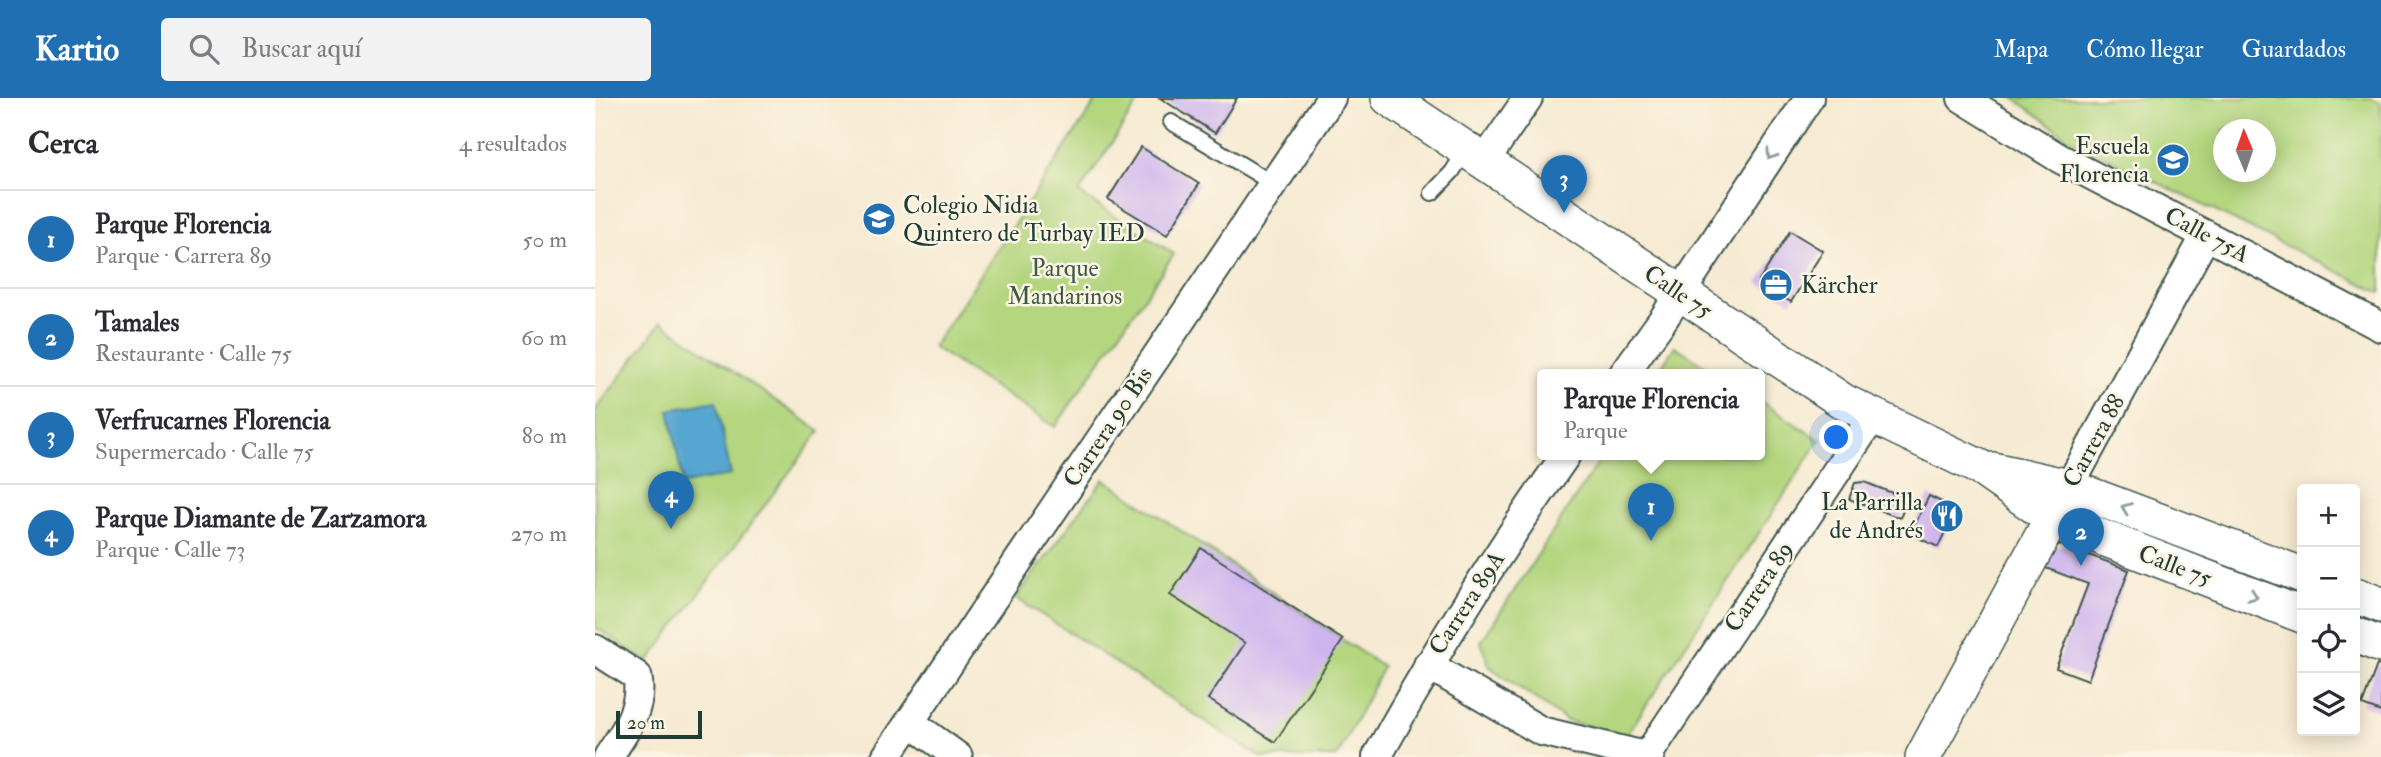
<!DOCTYPE html>
<html lang="es">
<head>
<meta charset="utf-8">
<style>
  body { margin:0; font-family:"IM FELL Double Pica",serif; background:#f2f2f3; color:#2b2b33 }
  .controls { position:absolute; right:21px; bottom:21px; display:grid; overflow:hidden; border-radius:7px; box-shadow:0 4px 18px #0003 }
  .controls button { width:63px; height:63px; display:grid; place-items:center; padding:0; border:0; border-bottom:2px solid #e1e1e2; background:#fff; color:#2b2b33; font:35px sans-serif }
  .compass { position:absolute; left:1618px; top:21px; width:63px; height:63px; border-radius:50%; background:#fff; box-shadow:0 4px 18px #0003; rotate:358deg }
  .scale { position:absolute; left:21px; bottom:18px; width:86px; box-sizing:border-box; padding-left:7px; border:4px solid #1f3d34; border-top:0; font-size:19px; line-height:24px; white-space:nowrap; color:#1f3d34; -webkit-text-stroke:5px #fcf5e5; paint-order:stroke }
  .you { position:absolute; left:1242px; top:340px; width:24px; height:24px; margin:-18px; border:5px solid #fff; border-radius:50%; background:#1a73e8; box-shadow:0 0 0 10px #1a73e833 }
  .badge { display:grid; place-items:center; width:46px; height:46px; border-radius:50%; background:#1f6fb2; color:#fff; font-size:23px; font-weight:700 }
  .pin { position:absolute; translate:-50% -58px; filter:drop-shadow(0 2px 4px #0008) }
  .pin::after { content:''; position:absolute; top:37px; width:24px; height:21px; background:inherit; clip-path:polygon(0 0,100% 0,50% 100%) }
  .popup { position:absolute; left:942px; top:271px; width:228px; height:91px; box-sizing:border-box; display:grid; place-content:center; border-radius:7px; background:#fff; filter:drop-shadow(0 2px 5px #0005); font-size:23px; white-space:nowrap; color:#7c7c81 }
  .popup b { font-size:26px; color:#2b2b33 }
  .popup::after { content:''; position:absolute; left:50%; top:100%; margin-left:-14px; border:14px solid transparent; border-top-color:#fff }
  .list { margin:0; padding:0; list-style:none }
  h2 { display:flex; justify-content:space-between; align-items:center; height:91px; margin:0; padding:0 28px; font-size:30px }
  h2 small { font-size:23px; font-weight:400; color:#7c7c81 }
  .list li { display:grid; grid-template-columns:46px 1fr auto; gap:21px; align-items:center; box-sizing:border-box; height:98px; padding:0 28px; border-top:2px solid #e1e1e2 }
  .list b { display:block; font-size:26px; white-space:nowrap }
  .list p { margin:0; font-size:23px; white-space:nowrap; color:#7c7c81 }
  .list em { font-size:23px; font-style:normal; color:#7c7c81 }
  .icon { flex:none; width:38px; height:38px; fill:none; stroke:currentColor; stroke-width:2; stroke-linecap:round; stroke-linejoin:round }
  .map { position:relative; flex:none; width:1786px; height:659px; overflow:hidden }
  header { display:flex; align-items:center; gap:42px; box-sizing:border-box; height:98px; padding:0 35px; background:#1f6fb2; color:#fff }
  header strong { font-size:33px }
  nav { display:flex; gap:38px; margin-inline-start:auto; font-size:24px }
  .search { width:490px; height:63px; background:#f2f2f3; display:flex; align-items:center; gap:18px; box-sizing:border-box; padding:0 24px; border-radius:7px; color:#7c7c81; font-size:26px }
  main { display:flex }
  aside { flex:1; background:#fff }
  .map>svg:first-child { display:block }
  .green { fill:#b3d67f; stroke:#698a5a; stroke-width:2; fill-rule:evenodd }
  .water { fill:#57a6d1; stroke:#3b7282; stroke-width:2 }
  .building { fill:#cfb5ef }
  .lines { fill:none; stroke-linecap:round; stroke-linejoin:round }
  .service-casing { stroke:#3f574c; stroke-width:18 }
  .minor-casing { stroke:#3f574c; stroke-width:32 }
  .tertiary-casing { stroke:#3f574c; stroke-width:38 }
  .service { stroke:#fff; stroke-width:14 }
  .minor { stroke:#fff; stroke-width:28 }
  .tertiary { stroke:#fff; stroke-width:35 }
  .oneway { stroke:#8f9e9a }
  .labels { text-anchor:middle; dominant-baseline:central; stroke-width:5; stroke-linejoin:round; paint-order:stroke }
  .poi-label { font-size:24px; fill:#1f3d34; stroke:#fcf5e5; text-anchor:end }
  .street-label { font-size:24px; fill:#1f3d34; stroke:#fcf5e5 }
  .park-label { font-size:24px; fill:#3d5c43; stroke:#fcf5e5 }
</style>
</head>
<body>
<header>
<strong>Kartio</strong>
<div class="search"><svg class="icon" aria-label="search" viewBox="0 0 24 24"><circle cx="10" cy="10" r="6"/><path d="M15 15l6 6"/></svg>Buscar aquí</div>
<nav><a>Mapa</a><a>Cómo llegar</a><a>Guardados</a></nav>
</header>
<main>
<aside>
<h2>Cerca<small>4 resultados</small></h2>
<ul class="list">
<li><span class="badge">1</span><div><b>Parque Florencia</b><p>Parque · Carrera 89</p></div><em>50 m</em></li>
<li><span class="badge">2</span><div><b>Tamales</b><p>Restaurante · Calle 75</p></div><em>60 m</em></li>
<li><span class="badge">3</span><div><b>Verfrucarnes Florencia</b><p>Supermercado · Calle 75</p></div><em>80 m</em></li>
<li><span class="badge">4</span><div><b>Parque Diamante de Zarzamora</b><p>Parque · Calle 73</p></div><em>270 m</em></li>
</ul>
</aside>
<div class="map">
<svg width="1786" height="659" viewBox="0 0 1786 659">
  <rect width="100%" height="100%" fill="#fcf5e5"/>
  <filter id="ink" filterUnits="userSpaceOnUse"><feTurbulence type="fractalNoise" baseFrequency=".0143" numOctaves="2"/><feDisplacementMap in="SourceGraphic" scale="14" xChannelSelector="R" yChannelSelector="G"/><feConvolveMatrix kernelMatrix="1 2 1 2 8 2 1 2 1" color-interpolation-filters="sRGB"/></filter>
  <filter id="wash" filterUnits="userSpaceOnUse"><feTurbulence type="fractalNoise" baseFrequency=".00686" numOctaves="4" result="noise"/><feDisplacementMap in="SourceGraphic" scale="28" xChannelSelector="R" yChannelSelector="G"/><feGaussianBlur stdDeviation="1.57" result="paint"/><feColorMatrix in="noise" values="0 0 0 0 0 0 0 0 0 0 0 0 0 0 0 0 0 1.4 0 .05"/><feComposite in="paint" operator="in"/></filter>
  <g filter="url(#wash)">
    <rect width="100%" height="100%" fill="#f6ead2"/>
    <!-- green -->
    <g class="green">
      <path d="M503,0h43l-62,95 95,61 -119,173 -122,-80z"/>
      <path d="M1419,0h358l9,5v190l-308,-152zM1629,32h42v42h-42z"/>
      <path d="M66,224l159,109 -172,231 -53,-35v-216z"/>
      <path d="M1080,248l44,29h-63z"/>
      <path d="M1165,303l60,39 -194,296 -59,-15 -77,-54 -9,-25 122,-187h156z"/>
      <path d="M509,381l279,188 -46,90h-77l-244,-159z"/>
    </g>
    <!-- water -->
    <path class="water" d="M121,303l15,74 -48,9 -14,-74z"/>
    <g id="blocks">
      <!-- building -->
      <g class="building">
        <path d="M565,0h77l-22,35z"/>
        <path d="M546,49l58,37 -32,51 -59,-36z"/>
        <path d="M1195,133l33,20 -32,51 -33,-19z"/>
        <path d="M1269,384l44,17 -8,19 -51,-19 6,-16z"/>
        <path d="M1334,398l27,13 -18,38 -28,-13z"/>
        <path d="M1467,447l67,25 -41,110 -32,-12 32,-84 -45,-17 7,-19z"/>
        <path d="M606,450l142,92 -68,102 -67,-43 37,-56 -75,-48z"/>
        <path d="M1782,567l4,1v46l-19,-7z"/>
      </g>
    </g>
  </g>
  <g filter="url(#ink)">
    <use href="#blocks" fill-opacity="0" stroke="#3f574c" stroke-width="2"/>
    <g class="lines">
      <defs>
        <g id="service">
          <path d="M576,24l101,61"/>
          <path d="M837,95l20,-21 14,-22"/>
        </g>
        <g id="minor">
          <path d="M1367,0l97,60 322,169"/>
          <path d="M889,64l44,-64"/>
          <path d="M1028,277l41,-57 145,-220"/>
          <path d="M1474,389l137,-252"/>
          <path d="M0,551l42,27c7,30 -12,56 -29,81"/>
          <path d="M833,567l113,66 109,26"/>
          <path d="M315,624l48,35"/>
          <path d="M1052,658l225,-338"/>
          <path d="M291,659l445,-659"/>
          <path d="M782,659c57,-104 120,-204 189,-302"/>
        </g>
        <g id="tertiary">
          <path d="M794,0l455,304 135,65 73,51 250,97"/>
          <path d="M1398,372l76,17 233,88"/>
          <path d="M1760,497l26,10"/>
          <path d="M1760,537l26,10"/>
          <path d="M1328,659l140,-259"/>
        </g>
      </defs>
      <!-- service casing -->
      <use href="#service" class="service-casing"/>
      <!-- minor casing -->
      <use href="#minor" class="minor-casing"/>
      <!-- tertiary casing -->
      <use href="#tertiary" class="tertiary-casing"/>
      <!-- service -->
      <use href="#service" class="service"/>
      <!-- minor -->
      <use href="#minor" class="minor"/>
      <!-- tertiary -->
      <use href="#tertiary" class="tertiary"/>
    </g>
    <!-- one-way arrows -->
    <defs><path id="oneway-chevron" d="M-2-3.5L2.5 0L-2 3.5" fill="none" stroke-width="1.6" stroke-linecap="round" stroke-linejoin="round" transform="scale(1.75)"/></defs>
    <g class="oneway">
      <use href="#oneway-chevron" transform="translate(1176 57) rotate(123)"/>
      <use href="#oneway-chevron" transform="translate(1531 410) rotate(-159)"/>
      <use href="#oneway-chevron" transform="translate(1658 498) rotate(21)"/>
    </g>
  </g>
  <!-- icons -->
  <defs>
    <symbol id="school-disc" viewBox="-11 -11 22 22"><circle r="9.5" fill="#1f6fb2" stroke="#fcf5e5"/><path d="M0-5L7-2L0 1L-7-2ZM-4 1L0 2.5L4 1V4Q0 6-4 4Z" fill="#fff"/></symbol>
    <symbol id="office-disc" viewBox="-11 -11 22 22"><circle r="9.5" fill="#1f6fb2" stroke="#fcf5e5"/><path d="M-6-3h4V-5.5h4V-3h4V5H-6ZM-1-4.5V-3h2v-1.5ZM-6 0V1H6V0Z" fill="#fff"/></symbol>
    <symbol id="restaurant-disc" viewBox="-11 -11 22 22"><circle r="9.5" fill="#1f6fb2" stroke="#fcf5e5"/><path d="M-5-6h1v4h1v-4h1v4h1v-4h1v5L-1.5 .5V6h-2V.5L-5-1ZM5-6V6H3V1.5H1.5Q1.5-4 5-6Z" fill="#fff"/></symbol>
  </defs>
  <g fill-rule="evenodd">
    <use href="#school-disc" x="1559" y="43" width="38" height="38"/>
    <use href="#school-disc" x="265" y="102" width="38" height="38"/>
    <use href="#office-disc" x="1162" y="168" width="38" height="38"/>
    <use href="#restaurant-disc" x="1333" y="399" width="38" height="38"/>
  </g>
  <g class="labels">
    <!-- poi labels -->
    <g class="poi-label">
      <text x="1554" y="48">Escuela<tspan x="1554" dy="28">Florencia</tspan></text>
      <text x="308" y="107" text-anchor="start">Colegio Nidia<tspan x="308" dy="28">Quintero de Turbay IED</tspan></text>
      <text x="1206" y="187" text-anchor="start">Kärcher</text>
      <text x="1328" y="404">La Parrilla<tspan x="1328" dy="28">de Andrés</tspan></text>
    </g>
    <!-- street labels -->
    <g class="street-label">
      <text transform="translate(1612 137) rotate(28)">Calle 75A</text>
      <text transform="translate(1083 194) rotate(34)">Calle 75</text>
      <text transform="translate(513 329) rotate(-56)">Carrera 90 Bis</text>
      <text transform="translate(1499 343) rotate(-61)">Carrera 88</text>
      <text transform="translate(1580 468) rotate(21)">Calle 75</text>
      <text transform="translate(1164 489) rotate(-56)">Carrera 89</text>
      <text transform="translate(872 505) rotate(-57)">Carrera 89A</text>
    </g>
    <!-- park labels -->
    <g class="park-label">
      <text x="470" y="170">Parque<tspan x="470" dy="28">Mandarinos</tspan></text>
    </g>
  </g>
</svg>
<div class="controls">
<button>+</button>
<button>−</button>
<button><svg class="icon" aria-label="locate" viewBox="0 0 24 24"><circle cx="12" cy="12" r="6"/><path d="M12 2v4M12 18v4M2 12h4M18 12h4"/></svg></button>
<button><svg class="icon" aria-label="layers" viewBox="0 0 24 24"><path d="M12 4l9 5-9 5-9-5zM3 14l9 5 9-5"/></svg></button>
</div>
<svg class="compass" viewBox="-18 -18 36 36"><path d="M0-13l5 13h-10z" fill="#e53935"/><path d="M0 13l5-13h-10z" fill="#7c7c81"/></svg>
<div class="scale">20 m</div>
<div class="you"></div>
<div class="pin badge" style="left:1056px;top:443px">1</div>
<div class="popup"><b>Parque Florencia</b>Parque</div>
<div class="pin badge" style="left:1486px;top:468px">2</div>
<div class="pin badge" style="left:969px;top:115px">3</div>
<div class="pin badge" style="left:76px;top:431px">4</div>
</div>
</main>
</body>
</html>
